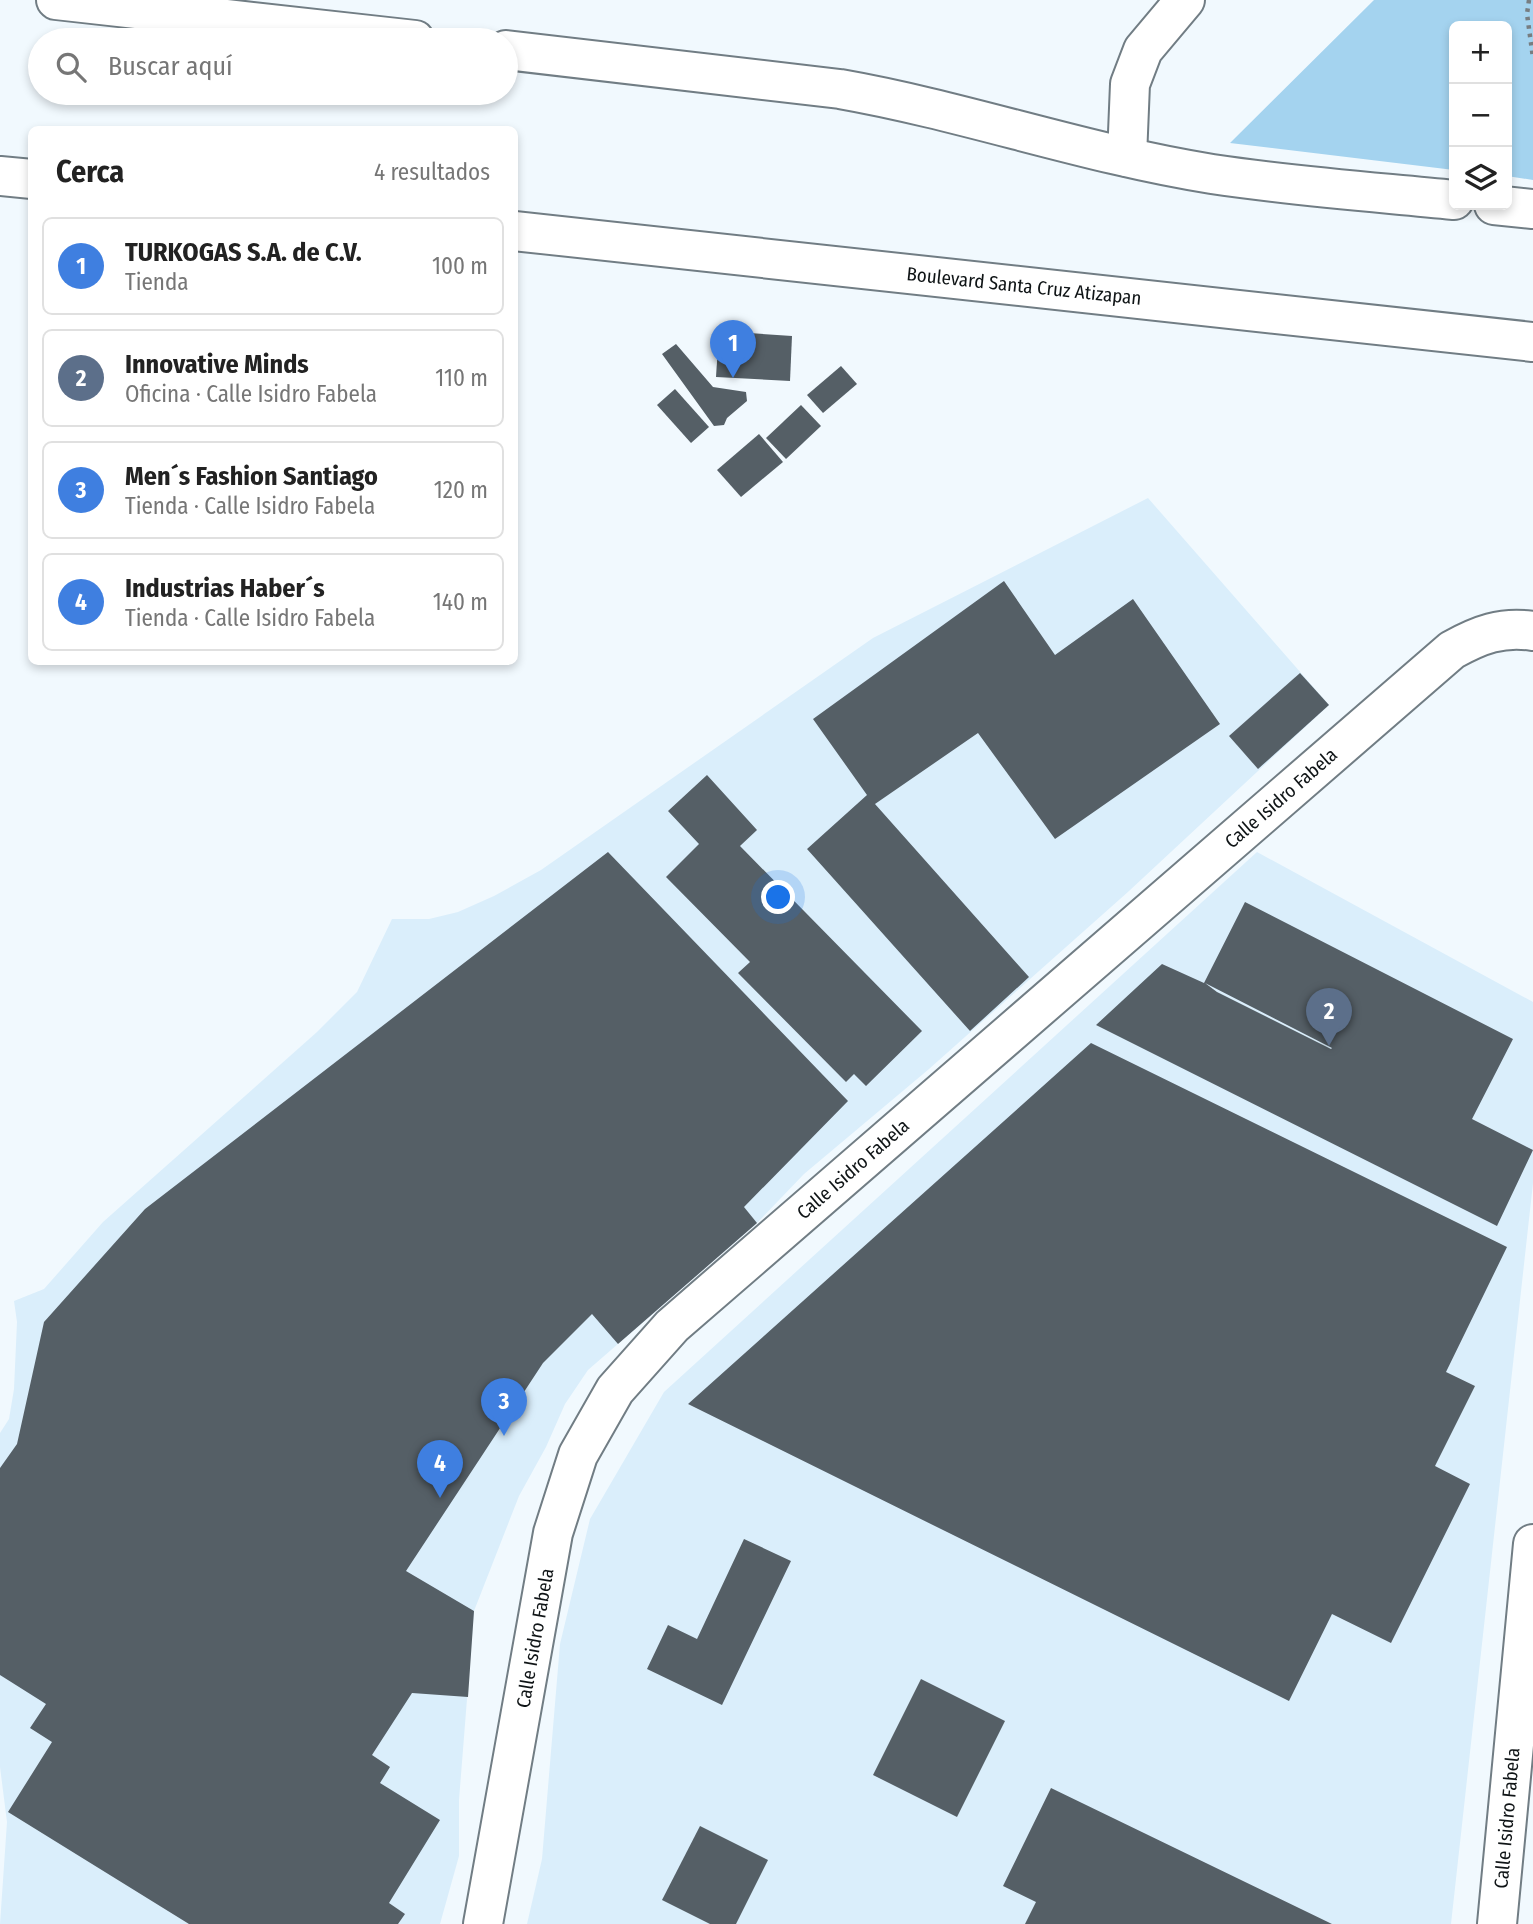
<!DOCTYPE html>
<html lang="es">
<head>
<meta charset="utf-8">
<style>
  body { margin:0; font-family:"Fira Sans Condensed",sans-serif; background:#f2f2f2; color:#222 }
  .controls { position:absolute; right:21px; top:21px; display:grid; overflow:hidden; border-radius:10px; box-shadow:0 4px 10px #0003 }
  .controls button { width:63px; height:63px; display:grid; place-items:center; padding:0; border:0; border-bottom:2px solid #e0e0e0; background:#fff; color:#222; font:35px sans-serif }
  .you { position:absolute; left:779px; top:898px; width:24px; height:24px; margin:-18px; border:5px solid #fff; border-radius:50%; background:#1a73e8; box-shadow:0 0 0 10px #1a73e833 }
  .badge { display:grid; place-items:center; width:46px; height:46px; border-radius:50%; background:#0f766e; color:#fff; font-size:23px; font-weight:700 }
  .pin { position:absolute; translate:-50% -58px; filter:drop-shadow(0 2px 4px #0008) }
  .pin::after { content:''; position:absolute; top:37px; width:24px; height:21px; background:inherit; clip-path:polygon(0 0,100% 0,50% 100%) }
  .list { margin:0; padding:0; list-style:none }
  h2 { display:flex; justify-content:space-between; align-items:center; height:91px; margin:0; padding:0 28px; font-size:30px }
  h2 small { font-size:23px; font-weight:400; color:#767676 }
  .list li { display:grid; grid-template-columns:46px 1fr auto; gap:21px; align-items:center; box-sizing:border-box; height:98px; margin:0 14px 14px; padding:0 14px; border:2px solid #e0e0e0; border-radius:10px }
  .list b { display:block; font-size:26px; white-space:nowrap }
  .list p { margin:0; font-size:23px; white-space:nowrap; color:#767676 }
  .list em { font-size:23px; font-style:normal; color:#767676 }
  .icon { flex:none; width:38px; height:38px; fill:none; stroke:currentColor; stroke-width:2; stroke-linecap:round; stroke-linejoin:round }
  .map { position:relative; flex:none; width:1533px; height:1924px; overflow:hidden }
  .search { position:absolute; background:#fff; box-shadow:0 4px 10px #0003; left:28px; top:28px; width:490px; height:77px; display:flex; align-items:center; gap:18px; box-sizing:border-box; padding:0 24px; border-radius:38px; color:#767676; font-size:26px }
  .panel { position:absolute; background:#fff; box-shadow:0 4px 10px #0003; left:28px; top:126px; width:490px; height:539px; border-radius:10px }
  .map>svg:first-child { display:block }
  .built { fill:#daeefb }
  .green { fill:#a4d3ef }
  .building { fill:#555f66; fill-rule:evenodd }
  .lines { fill:none; stroke-linecap:round; stroke-linejoin:round }
  .minor-casing { stroke:#717d84; stroke-width:42 }
  .major-casing { stroke:#717d84; stroke-width:42 }
  .path { stroke:#777d81; stroke-width:4.5; stroke-dasharray:3.5 5; stroke-linecap:butt }
  .minor { stroke:#fff; stroke-width:38 }
  .major { stroke:#fff; stroke-width:38 }
  .labels { text-anchor:middle; dominant-baseline:central; stroke-width:7; stroke-linejoin:round; paint-order:stroke }
  .street-label { font-size:19px; fill:#0f1416; stroke:#fff }
</style>
</head>
<body>
<div class="map">
<svg width="1533" height="1924" viewBox="0 0 1533 1924">
  <rect width="100%" height="100%" fill="#f1f9fe"/>
  <!-- built -->
  <g class="built">
    <path d="M1148,498l181,207 -200,186 -200,178 -125,105 -47,49 -169,147 -23,34 -19,43 -27,49 -45,115 -15,189v56l-19,68h-440l7,-102 -7,-55v-334l9,-14 5,-30 3,-67 -3,-21 30,-12 59,-67 214,-190 40,-40 35,-73h37l29,-7 36,-16 47,-26 332,-232z"/>
    <path d="M1257,852l276,150v181l-82,741h-924l15,-65 18,-215 30,-125 74,-127z"/>
  </g>
  <!-- green -->
  <path class="green" d="M1374,0h159v180l-26,-4v-150h-53v144l-224,-27z"/>
  <!-- building -->
  <g class="building">
    <path d="M719,331l73,5 -2,45 -74,-4z"/>
    <path d="M676,344l37,43 33,5 1,9 -20,17 -3,7 -10,1 -52,-72z"/>
    <path d="M841,366l16,18 -34,29 -16,-18z"/>
    <path d="M675,389l34,38 -18,16 -34,-38z"/>
    <path d="M801,405l20,21 -35,33 -20,-21z"/>
    <path d="M759,434l24,28 -42,35 -24,-27z"/>
    <path d="M1004,581l51,74 78,-56 87,125 -165,115 -77,-106 -103,71 154,173 -59,54 -163,-182 60,-54 -54,-76z"/>
    <path d="M1300,673l29,32 -71,64 -29,-33z"/>
    <path d="M707,775l50,55 -17,16 182,185 -56,55 -12,-12 -8,8 -108,-109 12,-11 -84,-85 33,-33 -31,-33z"/>
    <path d="M608,852l240,249 -104,106 13,16 -139,121 -26,-30 -49,49 -137,208 68,40 -6,86 -56,-4 -40,62 18,12 -10,16 60,37 -51,83 16,11 -7,10h-209l-181,-112 44,-70 -22,-14 16,-24 -46,-29v-207l17,-24 27,-122 101,-113z"/>
    <path d="M1245,902l268,137 -41,80 61,31 -36,76 -401,-201 66,-61 42,19zM1205,983l127,65 -1,1 -114,-57z"/>
    <path d="M1091,1043l416,204 -61,125 29,14 -40,80 35,18 -79,159 -59,-29 -43,87 -601,-297z"/>
    <path d="M744,1539l47,22 -69,144 -75,-36 21,-44 29,14z"/>
    <path d="M921,1679l84,42 -48,96 -84,-42z"/>
    <path d="M1051,1788l281,136h-307l11,-22 -33,-16z"/>
    <path d="M700,1826l68,34 -32,64h-26l-48,-24z"/>
  </g>
  <g class="lines">
    <defs>
      <g id="minor">
        <path d="M1127,157l3,-73 13,-34 42,-50"/>
        <path d="M483,1924l70,-391 25,-78 37,-65 57,-64 780,-676c27,-15 50,-24 81,-19"/>
        <path d="M1497,1924l36,-380"/>
      </g>
      <g id="major">
        <path d="M56,0l359,40"/>
        <path d="M506,50l334,39c125,22 246,65 372,85 80,12 162,18 242,26"/>
        <path d="M0,176l32,3"/>
        <path d="M1494,205l39,4"/>
        <path d="M514,231l1019,111"/>
      </g>
    </defs>
    <!-- minor casing -->
    <use href="#minor" class="minor-casing"/>
    <!-- major casing -->
    <use href="#major" class="major-casing"/>
    <!-- path -->
    <path class="path" d="M1529,0l-2,14 6,44"/>
    <!-- minor -->
    <use href="#minor" class="minor"/>
    <!-- major -->
    <use href="#major" class="major"/>
  </g>
  <g class="labels">
    <!-- street labels -->
    <g class="street-label">
      <text transform="translate(1024 286) rotate(6)">Boulevard Santa Cruz Atizapan</text>
      <text transform="translate(1281 798) rotate(-41)">Calle Isidro Fabela</text>
      <text transform="translate(853 1169) rotate(-41)">Calle Isidro Fabela</text>
      <text transform="translate(535 1638) rotate(-80)">Calle Isidro Fabela</text>
      <text transform="translate(1507 1818) rotate(-85)">Calle Isidro Fabela</text>
    </g>
  </g>
</svg>
<div class="controls">
<button>+</button>
<button>−</button>
<button><svg class="icon" aria-label="layers" viewBox="0 0 24 24"><path d="M12 4l9 5-9 5-9-5zM3 14l9 5 9-5"/></svg></button>
</div>
<div class="you"></div>
<div class="pin badge" style="left:733px;top:378px;background:#3f7fe0">1</div>
<div class="pin badge" style="left:1329px;top:1046px;background:#5c6f8a">2</div>
<div class="pin badge" style="left:504px;top:1436px;background:#3f7fe0">3</div>
<div class="pin badge" style="left:440px;top:1498px;background:#3f7fe0">4</div>
<div class="search"><svg class="icon" aria-label="search" viewBox="0 0 24 24"><circle cx="10" cy="10" r="6"/><path d="M15 15l6 6"/></svg>Buscar aquí</div>
<section class="panel">
<h2>Cerca<small>4 resultados</small></h2>
<ul class="list">
<li><span class="badge" style="background:#3f7fe0">1</span><div><b>TURKOGAS S.A. de C.V.</b><p>Tienda</p></div><em>100 m</em></li>
<li><span class="badge" style="background:#5c6f8a">2</span><div><b>Innovative Minds</b><p>Oficina · Calle Isidro Fabela</p></div><em>110 m</em></li>
<li><span class="badge" style="background:#3f7fe0">3</span><div><b>Men´s Fashion Santiago</b><p>Tienda · Calle Isidro Fabela</p></div><em>120 m</em></li>
<li><span class="badge" style="background:#3f7fe0">4</span><div><b>Industrias Haber´s</b><p>Tienda · Calle Isidro Fabela</p></div><em>140 m</em></li>
</ul>
</section>
</div>
</body>
</html>
